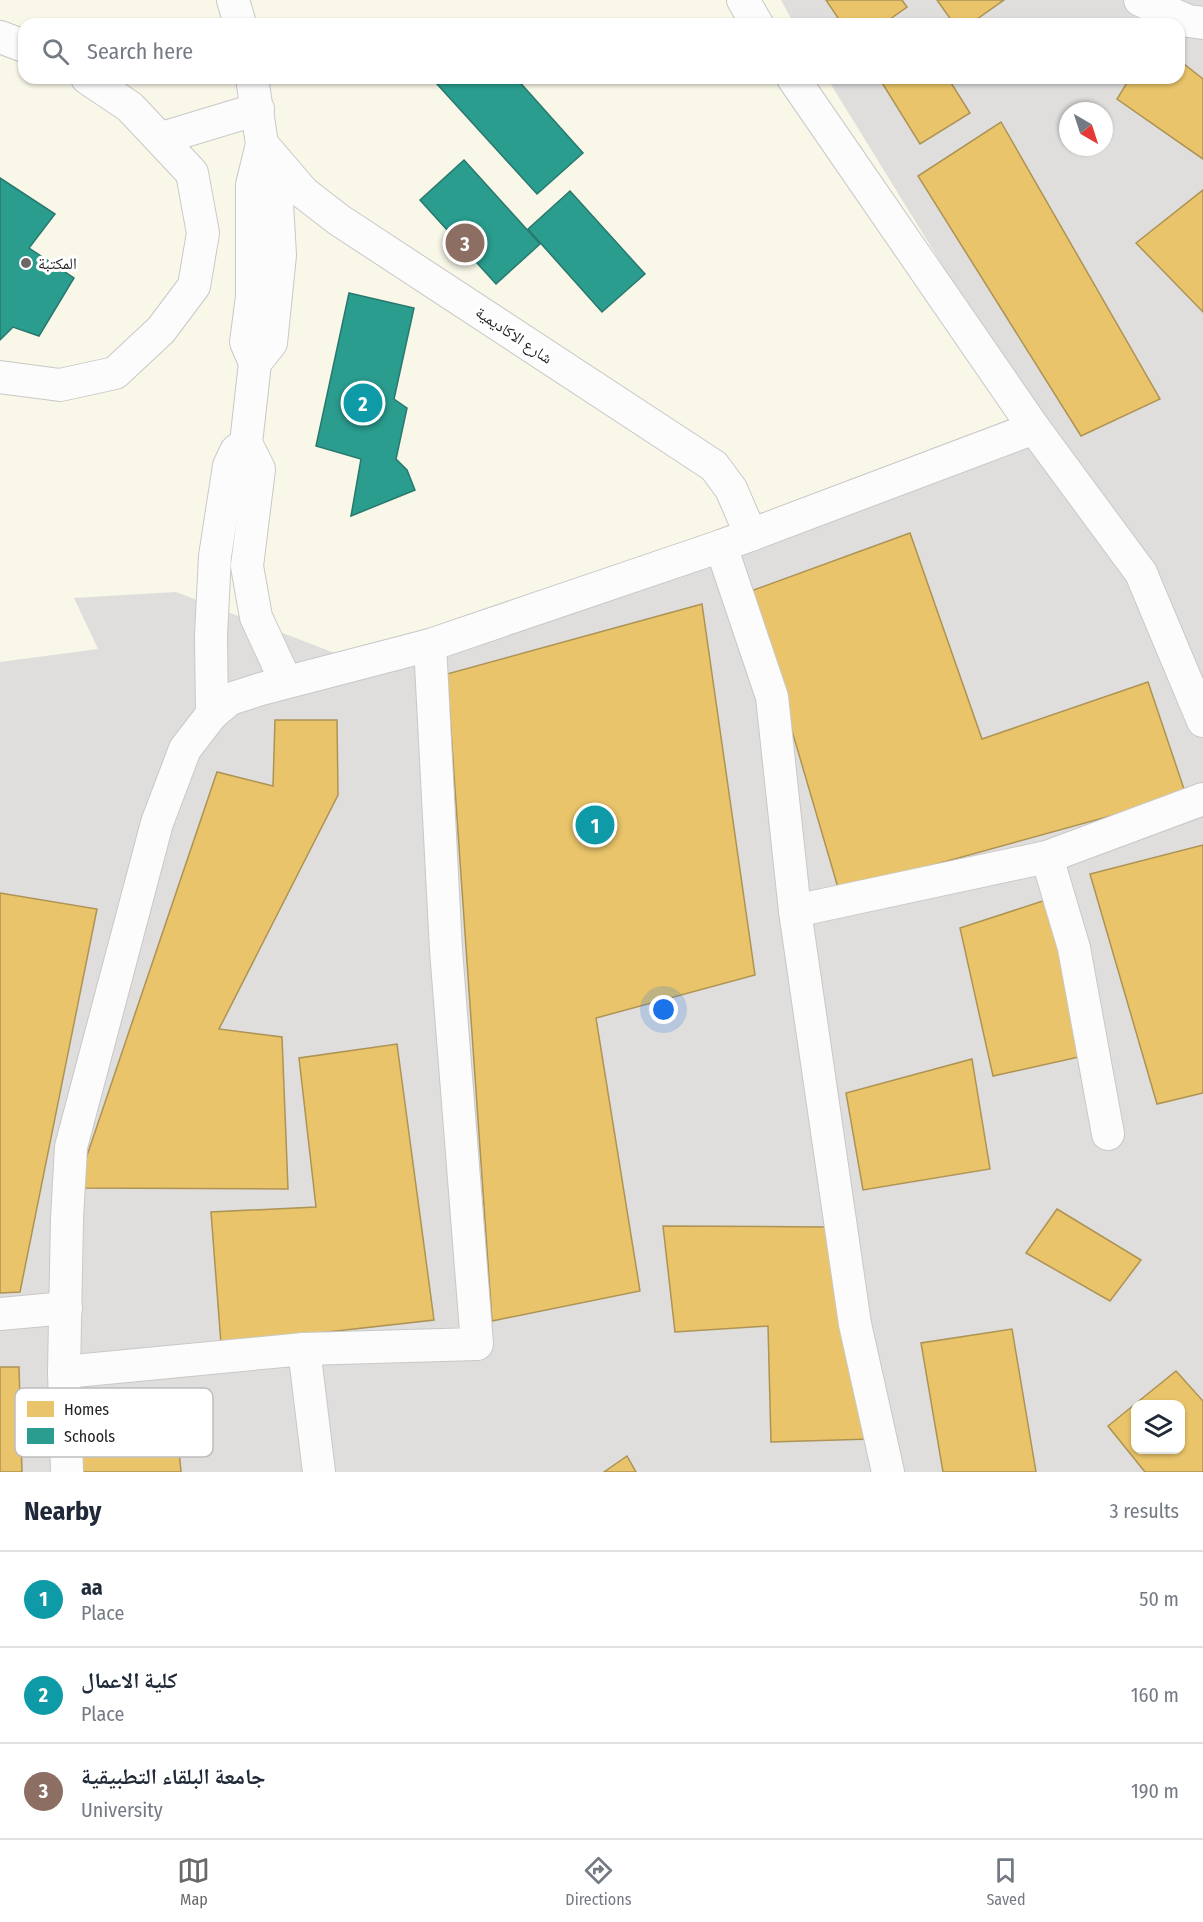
<!DOCTYPE html>
<html lang="en">
<head>
<meta charset="utf-8">
<style>
  body { margin:0; font-family:"Fira Sans Condensed","Noto Naskh Arabic",sans-serif; background:#f2f2f3; color:#1f2937 }
  .controls { position:absolute; right:18px; bottom:18px; display:grid; overflow:hidden; border-radius:12px; box-shadow:0 2px 4px #0004 }
  .controls button { width:54px; height:54px; display:grid; place-items:center; padding:0; border:0; border-bottom:2px solid #e0e1e3; background:#fff; color:#1f2937; font:30px sans-serif }
  .compass { position:absolute; left:1059px; top:102px; width:54px; height:54px; border-radius:50%; background:#fff; box-shadow:0 2px 4px #0004; rotate:141deg }
  .you { position:absolute; left:664px; top:1010px; width:21px; height:21px; margin:-15px; border:4px solid #fff; border-radius:50%; background:#1a73e8; box-shadow:0 0 0 9px #1a73e833 }
  .badge { display:grid; place-items:center; width:39px; height:39px; border-radius:50%; background:#6a6968; color:#fff; font-size:20px; font-weight:700 }
  .pin { position:absolute; translate:-50% -50%; border:3px solid #fff; box-shadow:0 2px 6px #0006 }
  .list { margin:0; padding:0; list-style:none }
  h2 { display:flex; justify-content:space-between; align-items:center; height:78px; margin:0; padding:0 24px; font-size:26px }
  h2 small { font-size:20px; font-weight:400; color:#747a83 }
  .list li { display:grid; grid-template-columns:39px 1fr auto; gap:18px; align-items:center; box-sizing:border-box; height:96px; padding:0 24px; border-top:2px solid #e0e1e3 }
  .list b { display:block; font-size:22px; white-space:nowrap }
  .list p { margin:0; font-size:20px; white-space:nowrap; color:#747a83 }
  .list em { font-size:20px; font-style:normal; color:#747a83 }
  .icon { flex:none; width:33px; height:33px; fill:none; stroke:currentColor; stroke-width:2; stroke-linecap:round; stroke-linejoin:round }
  .map { position:relative; flex:none; width:1203px; height:1472px; overflow:hidden }
  .search { position:absolute; background:#fff; box-shadow:0 2px 4px #0004; left:18px; right:18px; top:18px; height:66px; display:flex; align-items:center; gap:15px; box-sizing:border-box; padding:0 21px; border-radius:18px; color:#747a83; font-size:22px }
  .sheet { height:366px; background:#fff }
  nav { display:flex; justify-content:space-around; align-items:center; box-sizing:border-box; height:84px; border-top:2px solid #e0e1e3; background:#fff; font-size:16px; color:#747a83 }
  nav a { display:grid; justify-items:center; gap:3px }
  nav .on { color:#6a6968 }
  .map>svg:first-child { display:block }
  .residential { fill:#dfdedc; fill-rule:evenodd }
  .education { fill:#f8f7e8 }
  .homes { fill:#e9c46a; stroke:#ad9354; stroke-width:1.5; fill-rule:evenodd }
  .schools { fill:#2a9d8f; stroke:#28786e; stroke-width:1.5 }
  .lines { fill:none; stroke-linecap:round; stroke-linejoin:round }
  .minor-casing { stroke:#c9c8c7; stroke-width:34 }
  .minor { stroke:#fdfcfc; stroke-width:32 }
  .poi-dot { fill:#6a6968; stroke:#fff; stroke-width:2 }
  .labels { text-anchor:middle; dominant-baseline:central; stroke-width:6; stroke-linejoin:round; paint-order:stroke }
  .poi-label { font-size:16px; fill:#222; stroke:#fff; text-anchor:start }
  .street-label { font-size:16px; fill:#222; stroke:#fff }
  .key { fill:#fff; stroke:#bdbdbd; stroke-width:1.5 }
  .key-label { font-size:16px; fill:#222 }
</style>
</head>
<body>
<div class="map">
<svg width="1203" height="1472" viewBox="0 0 1203 1472">
  <rect width="100%" height="100%" fill="#f0eeeb"/>
  <!-- residential -->
  <path class="residential" d="M0,0h1203v1472h-1203zM24,24h1155v54h-1155zM1068,111h36v36h-36zM1136,1404h44v46h-44z"/>
  <!-- education -->
  <path class="education" d="M0,0h781l13,24h-770v54h803l204,331 -231,106 -455,142 -169,-65 -102,6 24,51 -98,13z"/>
  <!-- homes -->
  <g class="homes">
    <path d="M826,0h76l5,7 -24,17h-41z"/>
    <path d="M937,0h67l-34,24h-16z"/>
    <path d="M1179,60l24,19v80l-86,-60 13,-21h49z"/>
    <path d="M879,78h69l22,35 -50,31z"/>
    <path d="M1001,122l159,277 -79,37 -163,-260z"/>
    <path d="M1203,190v122l-67,-69z"/>
    <path d="M910,533l72,206 166,-57 39,116 -8,-1 -340,94 -88,-300z"/>
    <path d="M702,604l53,371 -159,43 44,273 -148,30 -45,-647z"/>
    <path d="M275,720h62l1,75 -119,234 63,8 6,152 -212,-1 141,-416 56,14z"/>
    <path d="M1203,845v248l-46,11 -67,-230z"/>
    <path d="M0,893l97,16 -77,383 -20,1z"/>
    <path d="M1052,898l36,157 -95,21 -33,-148z"/>
    <path d="M397,1044l37,276 -213,24 -10,-132 105,-5 -17,-149z"/>
    <path d="M972,1059l18,110 -127,21 -17,-97z"/>
    <path d="M1057,1209l84,51 -31,41 -84,-48z"/>
    <path d="M663,1226l162,1 39,210 7,2 -100,3 -3,-116 -93,6z"/>
    <path d="M1012,1329l24,143h-93l-22,-129z"/>
    <path d="M0,1367h19l3,105h-22z"/>
    <path d="M1176,1371l27,30v71h-58l-37,-46zM1136,1404h44v46h-44z"/>
    <path d="M174,1394l7,78h-100l-4,-75z"/>
    <path d="M627,1456l9,16h-32z"/>
  </g>
  <!-- schools -->
  <g class="schools">
    <path d="M443,78h73l67,75 -46,41 -100,-110z"/>
    <path d="M464,160l76,84 -44,40 -76,-84z"/>
    <path d="M0,178l55,36 -26,34 45,30 -35,58 -26,-9 -13,13z"/>
    <path d="M570,191l75,83 -43,38 -74,-83z"/>
    <path d="M349,293l65,15 -20,91 13,9 -11,51 11,11 8,20 -64,26 10,-57 -45,-13z"/>
  </g>
  <g class="lines">
    <defs>
      <g id="minor">
        <path d="M233,0l7,24"/>
        <path d="M743,0l14,24"/>
        <path d="M1140,0l48,21 15,2"/>
        <path d="M0,37l24,9"/>
        <path d="M252,78l10,66 -10,41v112l-6,45 9,21"/>
        <path d="M793,78l241,350 107,145 62,148"/>
        <path d="M162,138l96,-29"/>
        <path d="M262,144l42,49 35,27 375,246 17,23 20,46"/>
        <path d="M261,157l15,28 4,70 -9,88 -16,20 -9,80 13,26 -12,97 9,51 30,65"/>
        <path d="M0,377l60,8 55,-12 46,-43 33,-44 9,-53 -11,-60 -62,-66 -43,-29"/>
        <path d="M721,546l51,151 23,214 60,413 33,148"/>
        <path d="M212,714l-1,-79 4,-79 14,-90 7,-15 10,-8"/>
        <path d="M1047,857l27,91 34,186"/>
        <path d="M795,911l252,-54 156,-58"/>
        <path d="M0,1314l66,-6"/>
        <path d="M304,1349l15,123"/>
        <path d="M64,1372l240,-23 173,-5 -31,-394 -16,-305"/>
        <path d="M67,1472l-3,-100 3,-153 4,-72 86,-324 28,-74 27,-35 18,-15 31,-10 169,-44 291,-99 313,-118"/>
      </g>
    </defs>
    <!-- minor casing -->
    <use href="#minor" class="minor-casing"/>
    <!-- minor -->
    <use href="#minor" class="minor"/>
  </g>
  <!-- markers -->
  <circle class="poi-dot" cx="26" cy="263" r="6"/>
  <g class="labels">
    <!-- poi labels -->
    <g class="poi-label">
      <text x="38" y="263">المكتبة</text>
    </g>
    <!-- street labels -->
    <g class="street-label">
      <text transform="translate(514 335) rotate(34)">شارع الاكاديمية</text>
    </g>
  </g>
  <!-- legend -->
  <rect x="15" y="1388" width="198" height="69" rx="9" class="key"/>
  <rect x="27" y="1401" width="27" height="16" fill="#e9c46a"/>
  <rect x="27" y="1428" width="27" height="16" fill="#2a9d8f"/>
  <g class="key-label">
    <text x="64" y="1415">Homes</text>
    <text x="64" y="1442">Schools</text>
  </g>
</svg>
<div class="controls">
<button><svg class="icon" aria-label="layers" viewBox="0 0 24 24"><path d="M12 4l9 5-9 5-9-5zM3 14l9 5 9-5"/></svg></button>
</div>
<svg class="compass" viewBox="-18 -18 36 36"><path d="M0-13l5 13h-10z" fill="#e53935"/><path d="M0 13l5-13h-10z" fill="#747a83"/></svg>
<div class="you"></div>
<div class="pin badge" style="left:595px;top:825px;background:#0f9aa8">1</div>
<div class="pin badge" style="left:363px;top:403px;background:#0f9aa8">2</div>
<div class="pin badge" style="left:465px;top:243px;background:#8d6e63">3</div>
<div class="search"><svg class="icon" aria-label="search" viewBox="0 0 24 24"><circle cx="10" cy="10" r="6"/><path d="M15 15l6 6"/></svg>Search here</div>
</div>
<section class="sheet">
<h2>Nearby<small>3 results</small></h2>
<ul class="list">
<li><span class="badge" style="background:#0f9aa8">1</span><div><b>aa</b><p>Place</p></div><em>50 m</em></li>
<li><span class="badge" style="background:#0f9aa8">2</span><div><b>كلية الاعمال</b><p>Place</p></div><em>160 m</em></li>
<li><span class="badge" style="background:#8d6e63">3</span><div><b>جامعة البلقاء التطبيقية</b><p>University</p></div><em>190 m</em></li>
</ul>
</section>
<nav>
<a class="on"><svg class="icon" aria-label="map" viewBox="0 0 24 24"><path d="M3 6l6-2 6 2 6-2v14l-6 2-6-2-6 2zM9 4v14M15 6v14"/></svg>Map</a>
<a><svg class="icon" aria-label="directions" viewBox="0 0 24 24"><path d="M12 3l9 9-9 9-9-9zM9 14v-3h6M13 9l2 2-2 2"/></svg>Directions</a>
<a><svg class="icon" aria-label="saved" viewBox="0 0 24 24"><path d="M7 4h10v16l-5-4-5 4z"/></svg>Saved</a>
</nav>
</body>
</html>
